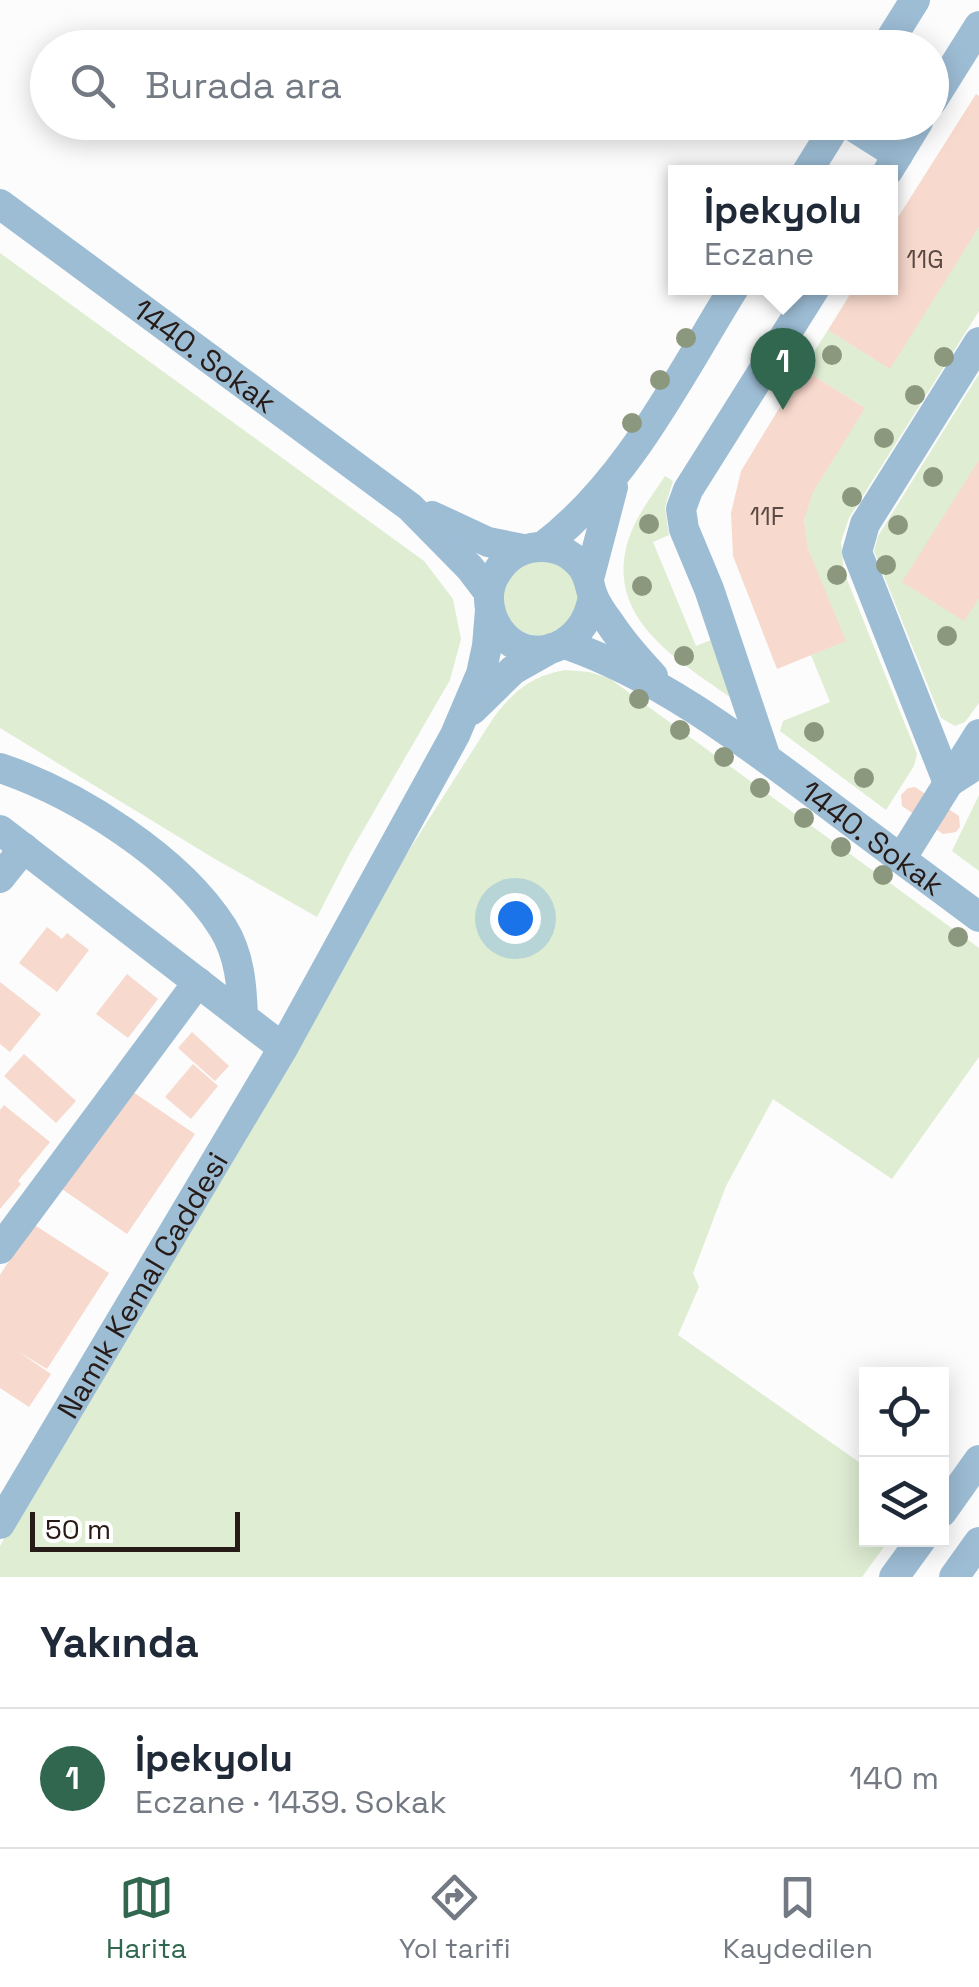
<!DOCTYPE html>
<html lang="tr">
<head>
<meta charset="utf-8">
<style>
  body { margin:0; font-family:"Space Grotesk",sans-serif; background:#f6f6f7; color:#1f2937 }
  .controls { position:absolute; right:30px; bottom:30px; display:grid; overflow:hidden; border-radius:0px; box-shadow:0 5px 25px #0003 }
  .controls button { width:90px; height:90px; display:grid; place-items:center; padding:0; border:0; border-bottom:2px solid #e0e1e3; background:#fff; color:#1f2937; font:50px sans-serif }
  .scale { position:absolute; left:30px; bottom:25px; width:210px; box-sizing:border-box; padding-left:10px; border:5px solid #261b17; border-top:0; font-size:28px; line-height:35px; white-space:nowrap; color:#261b17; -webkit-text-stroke:8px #fff; paint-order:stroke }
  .you { position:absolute; left:515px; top:918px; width:35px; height:35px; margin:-25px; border:8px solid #fff; border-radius:50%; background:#1a73e8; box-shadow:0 0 0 15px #1a73e833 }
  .badge { display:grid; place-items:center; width:65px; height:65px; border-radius:50%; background:#30674e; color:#fff; font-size:32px; font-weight:700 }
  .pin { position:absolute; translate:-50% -82px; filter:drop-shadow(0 2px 5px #0008) }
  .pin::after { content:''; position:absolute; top:52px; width:35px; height:30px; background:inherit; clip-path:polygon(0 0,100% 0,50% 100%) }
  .popup { position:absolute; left:668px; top:165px; width:230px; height:130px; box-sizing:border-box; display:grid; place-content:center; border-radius:0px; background:#fff; filter:drop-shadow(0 2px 8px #0005); font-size:32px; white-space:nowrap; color:#747a83 }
  .popup b { font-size:38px; color:#1f2937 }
  .popup::after { content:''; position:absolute; left:50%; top:100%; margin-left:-20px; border:20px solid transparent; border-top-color:#fff }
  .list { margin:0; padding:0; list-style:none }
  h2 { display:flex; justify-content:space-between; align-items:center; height:130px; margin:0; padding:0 40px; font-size:42px }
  h2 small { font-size:32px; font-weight:400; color:#747a83 }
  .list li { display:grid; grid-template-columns:65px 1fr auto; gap:30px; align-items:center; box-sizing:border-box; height:140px; padding:0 40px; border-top:2px solid #e0e1e3 }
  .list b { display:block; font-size:38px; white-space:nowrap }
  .list p { margin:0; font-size:32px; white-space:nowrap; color:#747a83 }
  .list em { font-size:32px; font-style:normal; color:#747a83 }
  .icon { flex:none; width:55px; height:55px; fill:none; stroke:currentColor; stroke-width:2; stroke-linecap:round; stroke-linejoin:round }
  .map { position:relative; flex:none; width:979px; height:1577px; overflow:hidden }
  .search { position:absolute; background:#fff; box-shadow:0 5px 25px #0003; left:30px; right:30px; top:30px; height:110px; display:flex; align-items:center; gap:25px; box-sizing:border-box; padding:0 35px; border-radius:55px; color:#747a83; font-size:38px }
  .sheet { height:270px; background:#fff }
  nav { display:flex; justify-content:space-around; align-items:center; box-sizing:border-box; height:140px; border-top:2px solid #e0e1e3; background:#fff; font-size:28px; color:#747a83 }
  nav a { display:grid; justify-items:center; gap:5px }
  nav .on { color:#30674e }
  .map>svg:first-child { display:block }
  .green { fill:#dfedd3 }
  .building { fill:#f8d9cd }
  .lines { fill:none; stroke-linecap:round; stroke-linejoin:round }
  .minor { stroke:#9dbdd5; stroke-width:30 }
  .tree { fill:#8c987d }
  .labels { text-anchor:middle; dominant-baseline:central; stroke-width:8; stroke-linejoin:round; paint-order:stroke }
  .number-label { font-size:25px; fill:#5a4a44 }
  .street-label { font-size:30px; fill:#261b17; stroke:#fff }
</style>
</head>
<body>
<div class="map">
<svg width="979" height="1577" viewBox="0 0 979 1577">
  <rect width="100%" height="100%" fill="#fcfcfc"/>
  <!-- green -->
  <g class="green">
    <path d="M979,227v84l-130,207 -8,24 3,30 73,182 -3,12 -28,44 -106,-79 3,-10 47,-19 -19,-47 34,-14c-12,-31 -46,-92 -40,-125 7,-38 40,-75 60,-108l-62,-39 25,-39 61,38z"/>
    <path d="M0,253l424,308 29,38 8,40 -11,41 -100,173 -33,64 -102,-58 -215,-131z"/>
    <path d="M979,374v329l-14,19 -10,4 -14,-8 -67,-167 4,-15z"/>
    <path d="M665,476l8,5 -8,26 4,28 -16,7 43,104 15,-6 25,61c-58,-41 -139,-85 -104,-171 8,-19 22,-37 33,-54z"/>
    <circle cx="540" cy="598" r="38"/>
    <path d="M565,670l24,2 20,6 370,270v109l-87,122 -119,-80 -47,87 -33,87 6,14 -21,48 188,132v73h23l-27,37h-862v-31l283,-498 211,-331c20,-26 37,-41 71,-47z"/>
    <path d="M979,795v76l-27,-20z"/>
  </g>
  <!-- building -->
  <g class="building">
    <path d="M976,94l3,2v131l-89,142 -62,-39 26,-42h36v-58z"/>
    <path d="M803,369l62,39 -52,84 -9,28 4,29 38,92 -69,28 -44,-113 -2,-43 10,-42z"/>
    <path d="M979,460v138l-15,23 -62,-39z"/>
    <path d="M915,787l44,29 1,11 -4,5 -13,2 -41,-28 -1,-11 7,-7z"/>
    <path d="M47,927l15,12 5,-6 22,17 -32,42 -38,-29z"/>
    <path d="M127,974l31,25 -30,39 -32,-24z"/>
    <path d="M0,982l41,32 -31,38 -10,-8z"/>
    <path d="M192,1032l37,34 -14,15 -37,-33z"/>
    <path d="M24,1054l52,47 -20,22 -52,-47z"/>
    <path d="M193,1064l25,22 -27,33 -26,-22z"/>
    <path d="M130,1090l65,44 -68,100 -65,-45z"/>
    <path d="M4,1105l46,37 -32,39 3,3 -21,25v-99z"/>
    <path d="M33,1224l76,49 -62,96 -28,-17 32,22 -22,33 -29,-19v-113z"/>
  </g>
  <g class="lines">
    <!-- minor -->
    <g class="minor">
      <path d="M885,48l30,-48"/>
      <path d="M932,101l47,-75"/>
      <path d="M846,122l52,33"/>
      <path d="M888,171l30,-49"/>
      <path d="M807,172l31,-50"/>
      <path id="s1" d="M0,204l410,303 60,61 19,25"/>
      <path d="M979,342l-114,182 -8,28 91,231 31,-20"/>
      <path d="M432,516l56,26 35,7"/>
      <path d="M542,547c86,-65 136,-169 192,-259"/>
      <path d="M589,579l24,-92"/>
      <path d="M593,595c-7,60 -79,78 -101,21 -5,-15 -4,-31 5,-44 19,-31 63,-34 85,-5 7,9 7,18 11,29 4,9 10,18 16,26 13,20 28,37 44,54"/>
      <path id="s2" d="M565,644c92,32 170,91 248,149 55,42 111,83 166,124"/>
      <path d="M472,710l41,-40 39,-22"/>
      <path d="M766,758l-57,-169 -25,-60 -3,-20 7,-19 127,-202"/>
      <path d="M0,768c77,26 179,90 223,160 17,27 19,59 20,89"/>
      <path d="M0,830l283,218"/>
      <path d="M901,859l78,-125"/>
      <path d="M0,878l24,-30"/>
      <path d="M0,1249l198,-267"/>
      <path d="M942,1512l37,-52"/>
      <path id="s3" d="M0,1524l283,-476 172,-313 26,-61 6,-28 3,-36"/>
      <path d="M894,1577l27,-37"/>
      <path d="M954,1577l25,-35"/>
    </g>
  </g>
  <!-- trees -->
  <g class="tree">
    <circle cx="686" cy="338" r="10"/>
    <circle cx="832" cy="355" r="10"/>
    <circle cx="944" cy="357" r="10"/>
    <circle cx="660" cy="380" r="10"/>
    <circle cx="915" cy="395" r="10"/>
    <circle cx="632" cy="423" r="10"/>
    <circle cx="884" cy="438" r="10"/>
    <circle cx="933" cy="477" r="10"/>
    <circle cx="852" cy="497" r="10"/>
    <circle cx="649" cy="524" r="10"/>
    <circle cx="898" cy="525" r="10"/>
    <circle cx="886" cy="565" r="10"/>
    <circle cx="837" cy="575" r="10"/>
    <circle cx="642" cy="586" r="10"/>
    <circle cx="947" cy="636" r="10"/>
    <circle cx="684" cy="656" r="10"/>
    <circle cx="639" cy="699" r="10"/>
    <circle cx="680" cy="730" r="10"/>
    <circle cx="814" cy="732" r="10"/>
    <circle cx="724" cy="757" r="10"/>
    <circle cx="864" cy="778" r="10"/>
    <circle cx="760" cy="788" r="10"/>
    <circle cx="804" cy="818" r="10"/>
    <circle cx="841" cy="847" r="10"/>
    <circle cx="883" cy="875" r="10"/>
    <circle cx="958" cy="937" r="10"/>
  </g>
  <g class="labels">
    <!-- number labels -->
    <g class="number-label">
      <text x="925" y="259">11G</text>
      <text x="767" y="516">11F</text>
    </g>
    <!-- street labels -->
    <g class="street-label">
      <text stroke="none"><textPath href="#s1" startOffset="255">1440. Sokak</textPath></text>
      <text stroke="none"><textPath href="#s2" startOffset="365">1440. Sokak</textPath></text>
      <text stroke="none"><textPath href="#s3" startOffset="278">Namık Kemal Caddesi</textPath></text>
    </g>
  </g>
</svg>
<div class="controls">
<button><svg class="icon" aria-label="locate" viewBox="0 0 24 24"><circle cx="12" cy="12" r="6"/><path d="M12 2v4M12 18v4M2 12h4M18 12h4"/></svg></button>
<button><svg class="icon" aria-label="layers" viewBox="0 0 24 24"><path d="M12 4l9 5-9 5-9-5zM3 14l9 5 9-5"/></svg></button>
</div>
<div class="scale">50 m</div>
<div class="you"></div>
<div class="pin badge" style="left:783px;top:410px">1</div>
<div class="popup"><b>İpekyolu</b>Eczane</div>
<div class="search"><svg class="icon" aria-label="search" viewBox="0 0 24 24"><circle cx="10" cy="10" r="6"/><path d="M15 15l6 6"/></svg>Burada ara</div>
</div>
<section class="sheet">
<h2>Yakında<small></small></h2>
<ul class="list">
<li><span class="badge">1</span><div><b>İpekyolu</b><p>Eczane · 1439. Sokak</p></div><em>140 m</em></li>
</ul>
</section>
<nav>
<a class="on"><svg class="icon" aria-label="map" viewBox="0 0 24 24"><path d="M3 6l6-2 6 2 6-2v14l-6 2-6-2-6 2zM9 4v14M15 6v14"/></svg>Harita</a>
<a><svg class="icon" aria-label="directions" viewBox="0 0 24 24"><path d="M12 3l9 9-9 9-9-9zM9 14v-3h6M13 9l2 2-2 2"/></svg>Yol tarifi</a>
<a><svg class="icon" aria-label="saved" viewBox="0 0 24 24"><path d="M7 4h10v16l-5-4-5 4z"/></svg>Kaydedilen</a>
</nav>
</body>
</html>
